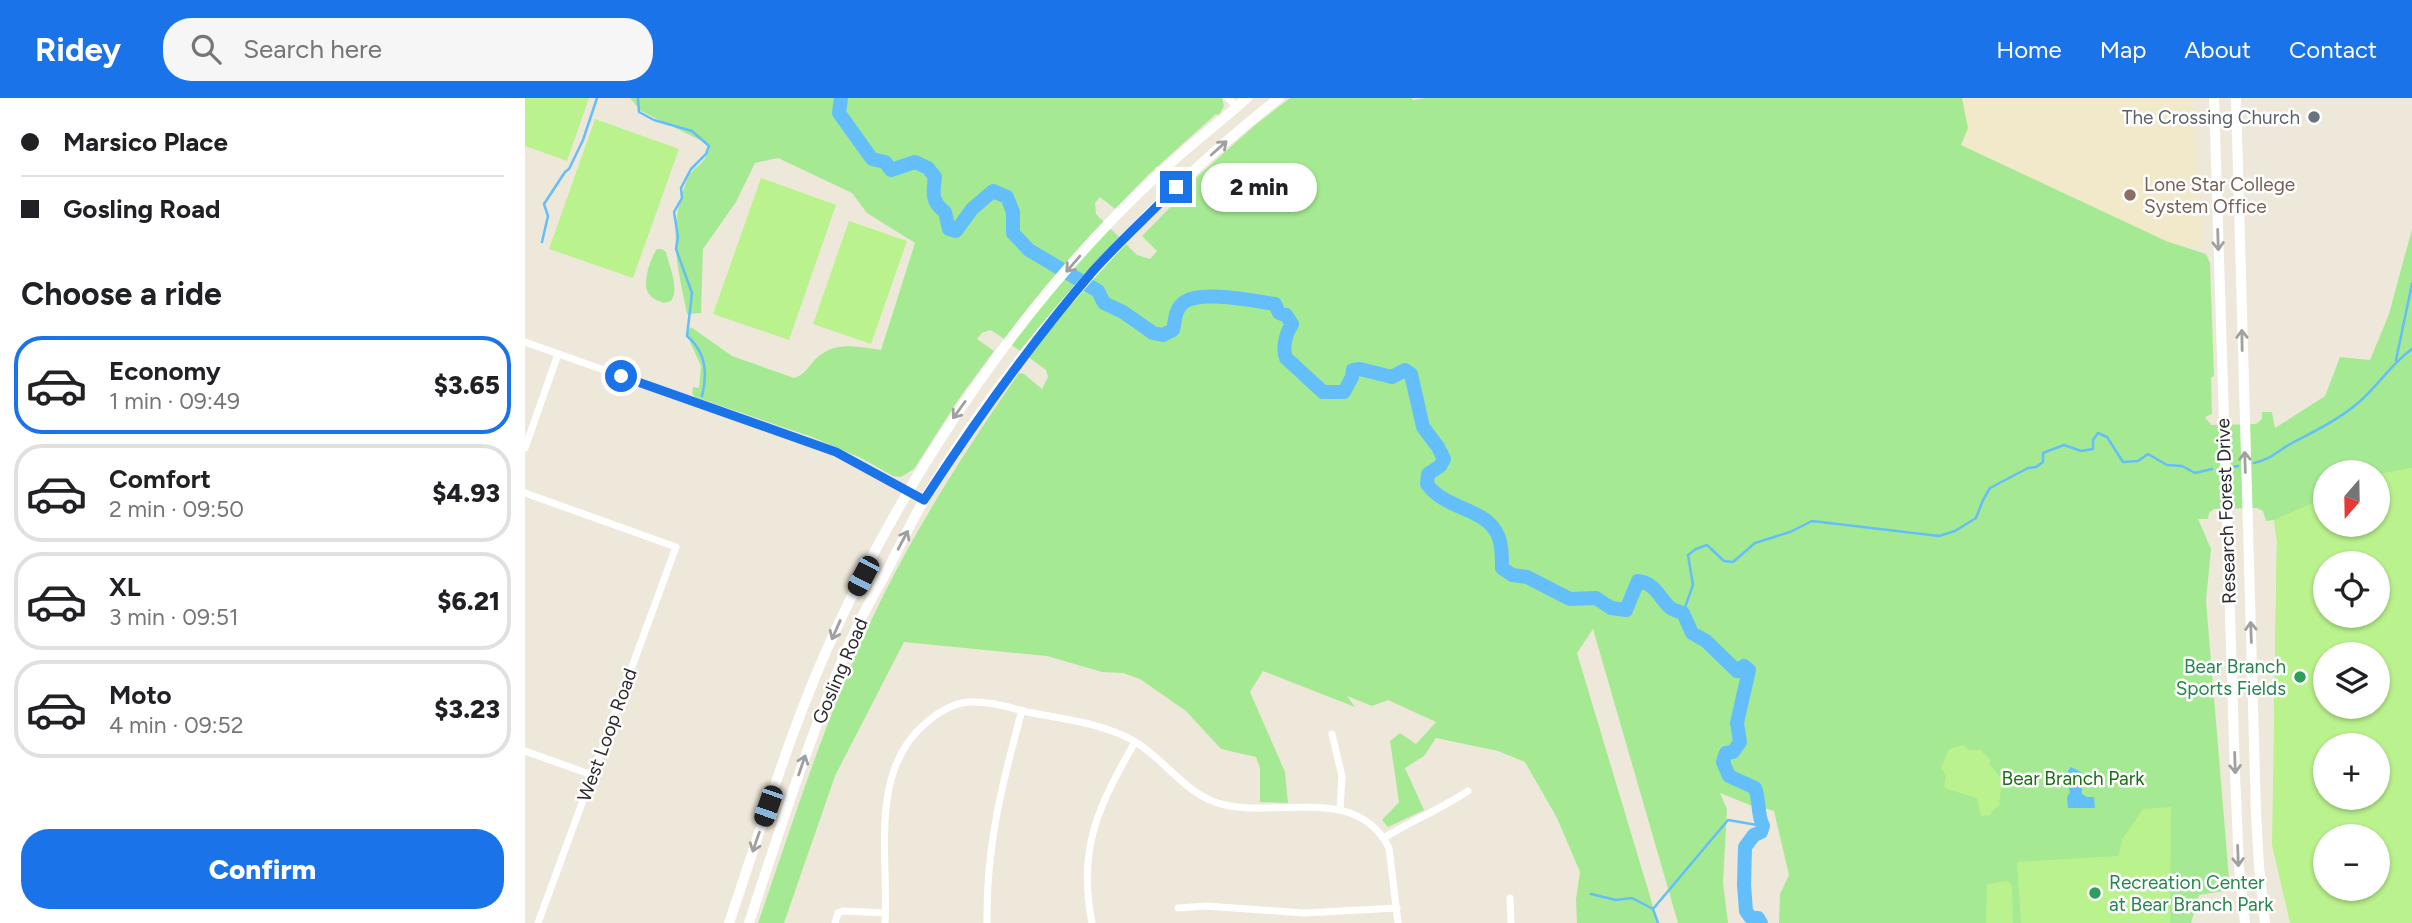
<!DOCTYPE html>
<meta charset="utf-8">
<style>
:root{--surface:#fff;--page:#f6f6f6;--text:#202124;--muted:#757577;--line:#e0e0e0;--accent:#1a73e8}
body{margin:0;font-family:Figtree,sans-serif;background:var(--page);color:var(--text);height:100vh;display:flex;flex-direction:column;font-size:26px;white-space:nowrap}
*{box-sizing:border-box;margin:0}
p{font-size:23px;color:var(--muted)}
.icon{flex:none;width:38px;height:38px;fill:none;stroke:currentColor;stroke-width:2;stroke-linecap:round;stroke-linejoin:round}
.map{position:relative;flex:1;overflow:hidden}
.drawer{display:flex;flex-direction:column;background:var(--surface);width:525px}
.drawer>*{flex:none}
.banner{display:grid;align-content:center;height:154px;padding:0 21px;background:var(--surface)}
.needle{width:46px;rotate:200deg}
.tools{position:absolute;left:1788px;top:362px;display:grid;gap:14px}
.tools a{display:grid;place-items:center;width:77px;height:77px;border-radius:50%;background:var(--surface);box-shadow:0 2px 5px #0004;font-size:35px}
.end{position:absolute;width:32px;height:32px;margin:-16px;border:9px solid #1a73e8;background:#fff;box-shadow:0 0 0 4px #fff}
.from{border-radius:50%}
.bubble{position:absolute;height:49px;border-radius:24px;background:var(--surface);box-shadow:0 2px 5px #0004;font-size:23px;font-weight:800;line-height:49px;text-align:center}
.car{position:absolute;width:21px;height:42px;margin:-21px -10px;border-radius:9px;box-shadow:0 0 5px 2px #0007;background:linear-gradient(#222 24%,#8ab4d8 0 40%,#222 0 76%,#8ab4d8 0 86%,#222 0)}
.banner b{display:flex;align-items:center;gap:24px;height:66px;font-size:26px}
.banner b+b{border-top:2px solid var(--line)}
.banner i{width:18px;height:18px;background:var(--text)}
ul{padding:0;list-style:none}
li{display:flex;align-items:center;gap:21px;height:98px;margin:0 14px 10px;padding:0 7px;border:4px solid var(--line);border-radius:28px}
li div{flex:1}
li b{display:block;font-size:26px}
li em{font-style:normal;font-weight:800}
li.selected{border-color:var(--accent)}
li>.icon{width:63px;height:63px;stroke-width:1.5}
h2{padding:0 21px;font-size:32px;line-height:84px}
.action{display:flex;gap:14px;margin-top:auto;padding:14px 21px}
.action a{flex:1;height:80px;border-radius:28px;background:var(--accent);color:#fff;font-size:28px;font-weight:800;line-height:80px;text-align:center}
header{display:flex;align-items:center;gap:42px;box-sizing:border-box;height:98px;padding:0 35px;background:var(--accent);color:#fff}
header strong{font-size:33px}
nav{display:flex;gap:38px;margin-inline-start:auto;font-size:24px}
.search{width:490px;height:63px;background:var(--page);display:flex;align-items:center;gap:18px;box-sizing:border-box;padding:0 24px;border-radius:28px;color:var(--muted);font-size:26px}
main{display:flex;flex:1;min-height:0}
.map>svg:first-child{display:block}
</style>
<header>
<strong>Ridey</strong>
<div class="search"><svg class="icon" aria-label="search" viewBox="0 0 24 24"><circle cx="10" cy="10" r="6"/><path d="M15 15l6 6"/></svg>Search here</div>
<nav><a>Home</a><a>Map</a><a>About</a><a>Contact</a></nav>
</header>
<main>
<section class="drawer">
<div class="banner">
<b><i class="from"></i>Marsico Place</b>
<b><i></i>Gosling Road</b>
</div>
<h2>Choose a ride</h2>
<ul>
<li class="selected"><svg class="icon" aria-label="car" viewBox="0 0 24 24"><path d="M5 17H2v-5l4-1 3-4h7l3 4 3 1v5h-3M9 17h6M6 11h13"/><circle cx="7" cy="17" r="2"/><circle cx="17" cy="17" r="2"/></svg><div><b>Economy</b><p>1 min · 09:49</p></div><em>$3.65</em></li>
<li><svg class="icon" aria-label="car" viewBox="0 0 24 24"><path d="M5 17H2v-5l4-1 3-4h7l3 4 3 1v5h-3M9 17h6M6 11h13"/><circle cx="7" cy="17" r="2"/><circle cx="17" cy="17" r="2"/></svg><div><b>Comfort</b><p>2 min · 09:50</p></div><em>$4.93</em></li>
<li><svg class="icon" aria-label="car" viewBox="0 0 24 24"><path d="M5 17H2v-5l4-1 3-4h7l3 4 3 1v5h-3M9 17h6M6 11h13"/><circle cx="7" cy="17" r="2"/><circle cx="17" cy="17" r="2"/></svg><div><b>XL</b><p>3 min · 09:51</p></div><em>$6.21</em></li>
<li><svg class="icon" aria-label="car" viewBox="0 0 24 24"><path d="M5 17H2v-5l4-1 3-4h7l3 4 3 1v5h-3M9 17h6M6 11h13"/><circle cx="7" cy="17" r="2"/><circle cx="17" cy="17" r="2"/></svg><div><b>Moto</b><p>4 min · 09:52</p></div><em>$3.23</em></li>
</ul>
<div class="action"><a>Confirm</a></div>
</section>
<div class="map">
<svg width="1887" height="825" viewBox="0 0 1887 825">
<rect width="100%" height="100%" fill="#eee8db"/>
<!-- education -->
<path fill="#f1e9c9" d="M1409,0H1667L1678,149L1640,145L1433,48Z"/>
<!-- green -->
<path fill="#a5ea92" d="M105,0H697L699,8L694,17L691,16L623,77L590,111L575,99L570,105L571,116L612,157L625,161L632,153L617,138L654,100L652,97L729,28L765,0H887L888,2L901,0H1437L1443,30L1436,47L1641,143L1681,156L1685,165L1689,278L1686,280L1687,316L1680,319L1686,327L1731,326L1737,321V314H1747L1750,330L1800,298L1815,259L1845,262L1864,216L1887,131V383L1853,394V374H1801V427H1853L1860,412L1850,449L1801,466V556L1749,616L1752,443L1749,422L1741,423L1738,413L1732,410L1689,411L1684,415L1683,421H1673L1686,451L1681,503L1705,792L1674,797L1666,825H1254L1255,796L1264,777L1249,713L1239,710V707H1225L1195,695L1202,711L1198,785L1203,825H1153L1068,531L1052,555L1133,825H1052L1051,801L1055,774L1032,720L1000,664L973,653L911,640L899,658L880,670L899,712L863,729L857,722L874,704L865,643L875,635L891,646L911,624L863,602L847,608L822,598L830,609L738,573L725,594L760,674L763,705L735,704V670L731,659L696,651L661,613L615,581L598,575L577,574L522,558L379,544L310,678L259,825H233C271,715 306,603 358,498C397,420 444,347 494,275L499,276L517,291L523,279L521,272L472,236L465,232L457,235L452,241L469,253L435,299L389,371L376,379L368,378L336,360L287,339L170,299L167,295L168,289L174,290L176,268L161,235L166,229L207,258L269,280C282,276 284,266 294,258C313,243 334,249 356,252L390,145L342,115L327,95L253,60L230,65L211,104L178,151L176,215L162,216C152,165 142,132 162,82C168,66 181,69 185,47L116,13Z
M132,151H137L141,154C144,169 155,190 146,203L139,205C134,203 127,201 124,196C116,186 126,159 132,151Z"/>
<!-- pitch -->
<path fill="#baf28d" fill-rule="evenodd" d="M0,0H64L42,63L0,48Z
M70,21L154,51L108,180L24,151Z
M236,80L311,107L264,242L188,216Z
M324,123L382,143L346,246L288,226Z
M1887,370V825H1765L1747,747L1752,443L1749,422L1801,399V427H1853V376ZM1801,466H1853V518H1801ZM1801,556H1853V609H1801ZM1801,648H1853V700H1801ZM1801,738H1853V791H1801Z
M1438,647L1445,652H1455L1465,662V667L1477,681L1474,708L1466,714V717L1456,718L1452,700L1422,691L1419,688L1421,678L1416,670L1424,651Z
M1646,709L1645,825H1496L1492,764L1593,758L1598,740L1618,711Z
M1482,783L1485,785L1487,789L1488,825H1461L1462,786Z"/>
<!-- water -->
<path fill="#64befa" d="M1546,669L1556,674L1557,696L1562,699H1569L1570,710H1543L1542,699L1545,694L1543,689L1547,683L1546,680L1542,682L1540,677Z"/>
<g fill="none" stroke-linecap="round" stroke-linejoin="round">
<!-- stream -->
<path stroke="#64befa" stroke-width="2.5" d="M113,0L114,14L129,22L167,33L184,48L181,56L166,71L156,90L157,100L149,114L153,139L151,151L167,195L162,238C181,254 183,275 177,298
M17,144L23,118L19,106L40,74L44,71L58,42L72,0
M1871,262L1887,186
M1729,365C1745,362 1754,352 1767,345C1790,333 1813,322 1833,305C1853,288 1866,266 1887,251
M1707,369L1713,368
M1158,515L1168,487L1163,457L1171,451L1182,447L1199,463L1208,464L1230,445L1265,434L1287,423L1414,438L1430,433L1451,420L1458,402L1465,390L1503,370L1511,369L1518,364V355L1539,347L1556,353L1568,351V342L1573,335L1582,339L1598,364L1613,363L1623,356L1642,367L1657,368L1670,375L1687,371
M1066,796L1091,802L1107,800L1128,811
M1133,825L1128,811L1203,722L1238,728"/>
<!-- river -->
<path stroke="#64befa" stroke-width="14" d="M316,0L314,15L347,61L360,64L366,72L390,64L403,70L410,79C408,94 406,104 420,114L424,131L431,133L447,111L468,93L482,99L488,114V135L504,152L573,193L579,205L598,214L628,235L638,237L648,232C650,223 650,212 657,206C673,191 729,203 750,206L754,215L761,217L767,226C761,235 757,250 761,260L798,294H819L827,279L828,272L835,271L867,279L880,272L886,276L898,329L913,349L919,361L915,368L903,376L902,386C920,411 956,410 970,432C977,442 977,457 977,470L987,477L1002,479L1045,501L1071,500L1086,510L1101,512L1113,483C1133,486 1135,503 1147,511C1151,513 1155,514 1158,515L1167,535L1181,543L1212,573L1219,568L1224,572L1212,625L1215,644L1208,654L1201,655L1198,664L1204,678L1230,690C1235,703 1232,716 1238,728L1236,734L1229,737L1220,749L1219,787L1221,813L1226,820H1233L1236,825"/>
<!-- minor -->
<path stroke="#fff" stroke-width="7" d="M703,0L712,9
M0,244L311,354L399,402
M0,350L33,256
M0,395L151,449L13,825
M807,636L817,678L815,711
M0,653L67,677
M859,740C886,723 916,711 943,693
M985,800L986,825
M653,810L681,808L779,815L872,810
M310,825L313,815L318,813L360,815
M360,825C364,759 343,672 402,624C414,614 428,605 444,604C464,603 483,609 502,614C537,621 578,625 609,643C641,662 662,699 700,707C755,719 833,687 864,750L873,825
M462,825C461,748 477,686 497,612
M567,825C552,750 574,707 610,644"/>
<!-- secondary -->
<path stroke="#fff" stroke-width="10" d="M1689,0L1710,676L1714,769L1720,825
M1711,0L1731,715L1734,768L1740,825
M204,825C238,725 268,622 313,527C390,362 503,196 637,73C664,47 694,25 722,0
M224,825C256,728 287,631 328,537C339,513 353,490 365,467C376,445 387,423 399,402C487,252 618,107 754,0"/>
</g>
<!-- one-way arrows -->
<defs><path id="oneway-shaft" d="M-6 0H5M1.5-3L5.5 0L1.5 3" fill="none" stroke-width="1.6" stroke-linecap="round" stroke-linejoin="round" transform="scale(1.75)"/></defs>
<g stroke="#a0a0a0">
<use href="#oneway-shaft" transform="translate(694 50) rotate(-42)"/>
<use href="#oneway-shaft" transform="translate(1693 142) rotate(88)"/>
<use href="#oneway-shaft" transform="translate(548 166) rotate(131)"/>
<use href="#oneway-shaft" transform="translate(1717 242) rotate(-91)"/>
<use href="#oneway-shaft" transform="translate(434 312) rotate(126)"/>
<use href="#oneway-shaft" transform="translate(1720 364) rotate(-92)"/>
<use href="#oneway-shaft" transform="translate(378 442) rotate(-62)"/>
<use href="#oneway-shaft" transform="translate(311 532) rotate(114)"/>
<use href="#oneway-shaft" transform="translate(1726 534) rotate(-92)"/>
<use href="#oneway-shaft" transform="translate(1710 665) rotate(88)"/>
<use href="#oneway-shaft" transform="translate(277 667) rotate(-71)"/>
<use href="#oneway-shaft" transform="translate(231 744) rotate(109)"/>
<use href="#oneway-shaft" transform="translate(1713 758) rotate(88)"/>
</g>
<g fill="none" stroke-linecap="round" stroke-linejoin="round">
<!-- route -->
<path stroke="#1a73e8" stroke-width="9" d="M96,278L311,354L399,402C451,322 506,245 568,173C594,144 624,117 651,89"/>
</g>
<!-- markers -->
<circle fill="#6b7280" stroke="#fff" stroke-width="2.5" cx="1789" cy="19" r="7"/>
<circle fill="#8d6e63" stroke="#fff" stroke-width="2.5" cx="1605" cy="97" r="7"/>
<g fill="#2e9e5b" stroke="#fff" stroke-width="2.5">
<circle cx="1775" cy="579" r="7"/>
<circle cx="1570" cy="795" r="7"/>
</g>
<g text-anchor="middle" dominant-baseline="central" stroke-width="5" stroke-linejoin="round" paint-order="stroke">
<!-- worship labels -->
<g font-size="19" fill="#5b616d" stroke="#fff" text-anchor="end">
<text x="1775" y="19">The Crossing Church</text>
</g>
<!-- education labels -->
<g font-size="19" fill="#785e54" stroke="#fff" text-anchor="start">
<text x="1619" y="86">Lone Star College<tspan x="1619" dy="22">System Office</tspan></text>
</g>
<!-- street labels -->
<g font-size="19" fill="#2b2b2b" stroke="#fff">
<text transform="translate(1701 413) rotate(-92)">Research Forest Drive</text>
<text transform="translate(315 573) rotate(-67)">Gosling Road</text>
<text transform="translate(82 637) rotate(-70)">West Loop Road</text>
</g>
<!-- leisure labels -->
<g font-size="19" fill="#27864d" stroke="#fff" text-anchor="end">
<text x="1761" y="568">Bear Branch<tspan x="1761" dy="22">Sports Fields</tspan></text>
<text x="1584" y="784" text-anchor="start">Recreation Center<tspan x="1584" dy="22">at Bear Branch Park</tspan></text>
</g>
<!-- park labels -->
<g font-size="19" fill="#1a6f13" stroke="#fff">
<text x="1548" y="680">Bear Branch Park</text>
</g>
</g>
</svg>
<div class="tools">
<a><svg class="needle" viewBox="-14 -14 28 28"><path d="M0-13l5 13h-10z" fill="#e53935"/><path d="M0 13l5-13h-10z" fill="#757577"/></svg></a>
<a><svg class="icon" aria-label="locate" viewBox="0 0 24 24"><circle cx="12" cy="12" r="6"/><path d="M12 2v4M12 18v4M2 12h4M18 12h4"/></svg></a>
<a><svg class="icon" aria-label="layers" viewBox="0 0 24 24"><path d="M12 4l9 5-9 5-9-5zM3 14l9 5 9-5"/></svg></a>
<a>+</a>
<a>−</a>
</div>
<i class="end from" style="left:96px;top:278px"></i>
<i class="end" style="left:651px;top:89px"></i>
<div class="bubble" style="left:676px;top:65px;width:116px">2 min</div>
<i class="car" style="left:338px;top:478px;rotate:208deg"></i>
<i class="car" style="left:243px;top:708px;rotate:199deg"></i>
</div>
</main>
